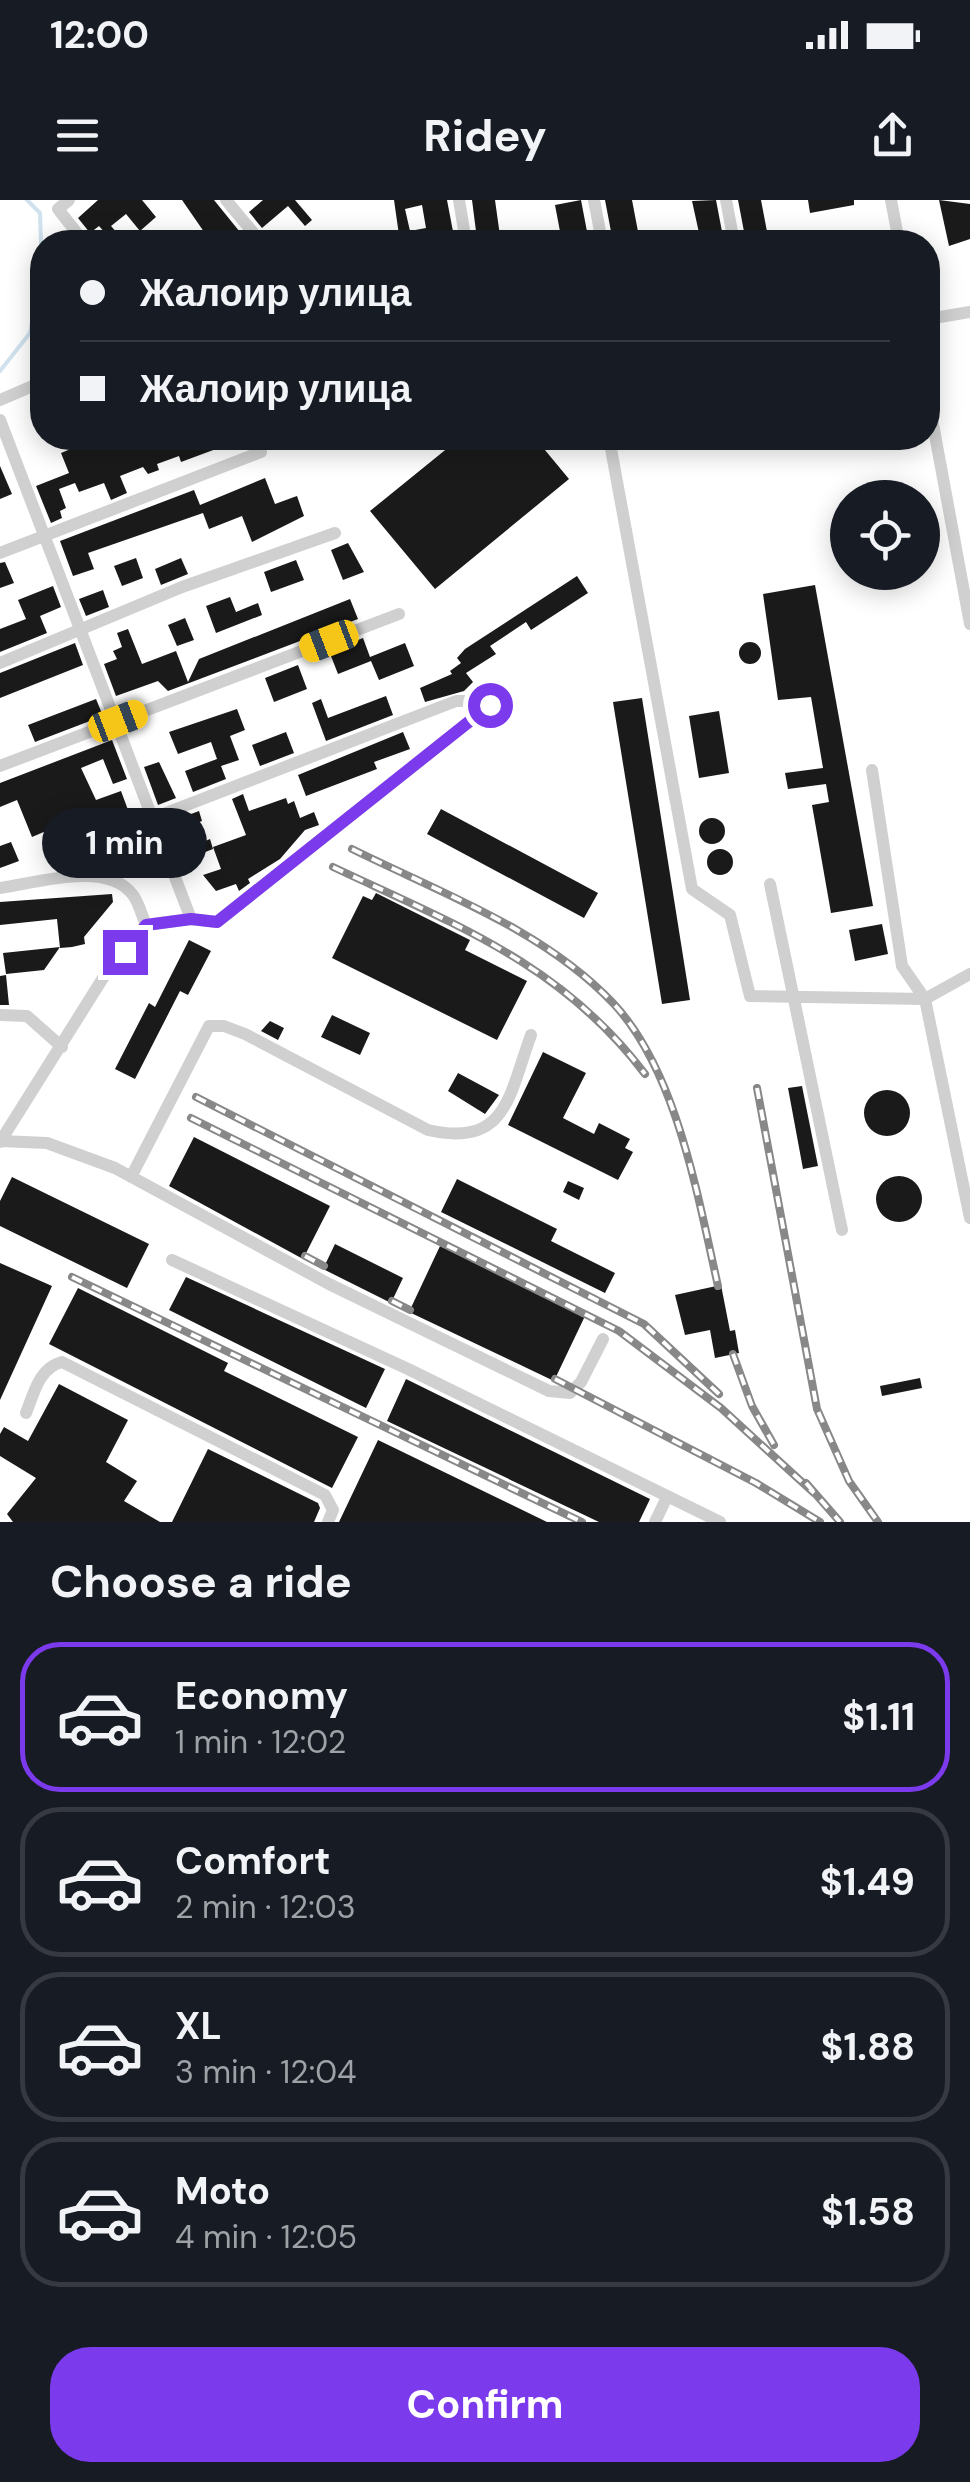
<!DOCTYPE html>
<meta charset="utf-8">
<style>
:root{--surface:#171b24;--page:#242831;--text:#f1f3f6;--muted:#9ea1a6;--line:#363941;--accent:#7c3aed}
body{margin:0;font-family:"DM Sans",sans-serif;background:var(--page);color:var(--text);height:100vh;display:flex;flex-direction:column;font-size:38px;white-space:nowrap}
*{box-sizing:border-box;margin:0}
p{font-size:32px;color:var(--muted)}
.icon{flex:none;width:55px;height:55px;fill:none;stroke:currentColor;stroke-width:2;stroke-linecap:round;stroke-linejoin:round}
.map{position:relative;height:1322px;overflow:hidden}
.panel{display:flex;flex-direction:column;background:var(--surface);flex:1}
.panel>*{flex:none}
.banner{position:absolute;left:30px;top:30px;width:910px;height:220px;border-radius:40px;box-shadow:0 5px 25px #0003;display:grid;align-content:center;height:220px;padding:0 50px;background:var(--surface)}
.fabs{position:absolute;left:830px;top:280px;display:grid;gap:20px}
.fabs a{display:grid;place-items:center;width:110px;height:110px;border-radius:50%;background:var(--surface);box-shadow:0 5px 25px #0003;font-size:50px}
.end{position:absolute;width:45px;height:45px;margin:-22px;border:12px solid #7c3aed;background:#fff;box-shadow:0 0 0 5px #fff}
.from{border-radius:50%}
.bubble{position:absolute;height:70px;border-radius:35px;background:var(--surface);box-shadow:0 5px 25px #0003;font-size:32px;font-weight:700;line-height:70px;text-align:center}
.car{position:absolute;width:30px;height:60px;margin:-30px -15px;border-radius:12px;box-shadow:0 0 8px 2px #0007;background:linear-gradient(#f5c518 24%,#345 0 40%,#f5c518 0 76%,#345 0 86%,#f5c518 0)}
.banner b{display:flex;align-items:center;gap:35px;height:95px;font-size:38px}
.banner b+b{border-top:2px solid var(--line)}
.banner i{width:25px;height:25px;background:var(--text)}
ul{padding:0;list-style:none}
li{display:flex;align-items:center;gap:30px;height:150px;margin:0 20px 15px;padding:0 30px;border:5px solid var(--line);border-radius:40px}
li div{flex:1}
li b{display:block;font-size:38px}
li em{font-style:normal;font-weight:700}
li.active{border-color:var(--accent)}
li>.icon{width:90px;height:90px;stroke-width:1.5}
h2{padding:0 50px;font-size:45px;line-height:120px}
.cta{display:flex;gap:20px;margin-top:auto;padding:20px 50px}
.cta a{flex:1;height:115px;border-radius:40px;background:var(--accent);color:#fff;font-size:40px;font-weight:700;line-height:115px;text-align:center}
.status{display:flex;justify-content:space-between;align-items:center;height:70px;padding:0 50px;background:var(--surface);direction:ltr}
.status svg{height:28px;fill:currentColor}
header{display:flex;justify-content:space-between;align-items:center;height:130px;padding:0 50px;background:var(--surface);font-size:45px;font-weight:700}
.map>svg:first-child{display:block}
</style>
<div class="status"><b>12:00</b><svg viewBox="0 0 49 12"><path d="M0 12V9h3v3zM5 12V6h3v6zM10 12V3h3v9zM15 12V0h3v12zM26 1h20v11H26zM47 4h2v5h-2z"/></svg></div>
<header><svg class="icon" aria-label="menu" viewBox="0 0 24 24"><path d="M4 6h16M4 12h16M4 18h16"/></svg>Ridey<svg class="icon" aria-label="share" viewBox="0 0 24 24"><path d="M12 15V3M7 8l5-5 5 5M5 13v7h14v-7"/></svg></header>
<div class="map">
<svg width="970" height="1322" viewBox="0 0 970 1322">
<rect width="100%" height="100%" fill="#fff"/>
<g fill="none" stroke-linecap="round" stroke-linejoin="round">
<!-- stream -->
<path stroke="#cfe2ee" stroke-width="4" d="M0,171L30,133L42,72L40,13L27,0"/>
</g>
<!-- building -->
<path fill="#1a1a1a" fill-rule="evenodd" d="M98,0H142L156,17L140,31L126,14L111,26L125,42H113L99,26L90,33L78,18Z
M182,0H214L248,42H211Z
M263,0H295L312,20L305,26L288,6L262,28L249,12Z
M394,0H447L455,42H425L424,39L400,42ZM422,5L426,28L410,31L405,9Z
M472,0H495L500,36L477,39Z
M581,0L589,42H562L555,5Z
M605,0H632L640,42H613Z
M716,0L724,42H701L692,1Z
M738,0H761L769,42H746Z
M808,0H854V5L810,13Z
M939,0L970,4V39L949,46Z
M97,238H212L216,249L181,262L179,256L157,264L159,270L148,274L143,267L120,276L127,293L111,300L104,283L79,292L75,283L59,289L66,308L60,311L62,318L51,323L36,286L69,273L61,253Z
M460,238H535L569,279L435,389L370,311Z
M0,266L12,294L0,299Z
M265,278L275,304L297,296L304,316L252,342L242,316L209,329L203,313L88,353L94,369L73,376L60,341L194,290L200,305Z
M348,343L364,372L343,380L331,350Z
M136,358L143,378L122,386L114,366Z
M181,358L188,374L161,385L155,369Z
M296,360L304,380L271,392L264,372Z
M5,362L14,383L0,388V363Z
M577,376L588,393L531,430L526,422L490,446L496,454L466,473L473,482L464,491L425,502L420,488L452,474L450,471L461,463L457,458L465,449Z
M815,385L873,706L831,713L812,605L829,602L826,584L788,589L785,573L823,568L811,497L778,500L763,394Z
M53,386L61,407L40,416L47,433L0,452V429L26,419L18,400Z
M103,390L109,407L86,416L79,399Z
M230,397L236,412L258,403L262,415L216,433L206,406Z
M350,399L358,419L168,491L158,481L116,496L104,464L117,459L113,451L122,447L117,433L128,429L142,464L176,451L188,482L199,459Z
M185,418L194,440L177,446L168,425Z
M363,438L370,457L405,443L414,466L379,480L371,461L338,474L329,451Z
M739 453a11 11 0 1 1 22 0a11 11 0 1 1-22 0Z
M75,443L83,465L0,498V473Z
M298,465L307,489L274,502L265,478Z
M386,496L393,515L326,541L312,503L321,499L328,518Z
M642,498L690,800L662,804L613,502Z
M96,499L103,516L35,542L28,525Z
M237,509L245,530L230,536L239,560L221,566L226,579L193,592L185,571L217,559L211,542L178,554L169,532Z
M719,511L729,573L699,578L689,516Z
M286,532L294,553L260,566L252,545Z
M403,532L410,549L374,562L377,569L306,596L298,575Z
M112,540L127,579L113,584L103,559L81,568L96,600L121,591L131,618L106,628L101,614L84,620L87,628L77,633L72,620L32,637L17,600L0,607V583Z
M159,562L176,598L158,605L144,567Z
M243,594L249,611L286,598L288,604L294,601L300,618L314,612L319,625L305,630L280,659L248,679L250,683L239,691L236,684L216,691L203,675L221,669L213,647L246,635L232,599Z
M441,609L598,693L584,718L427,634Z
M199,611L202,621L194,624L201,643L210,639L213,649L180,662L165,624Z
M699 631a13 13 0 1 1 26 0a13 13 0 1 1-26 0Z
M11,642L19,661L0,668V646Z
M707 662a13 13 0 1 1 26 0a13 13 0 1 1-26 0Z
M376,693L470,740L465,750L527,781L497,840L332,758L363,696L372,700Z
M112,694L113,702L84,737L85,744L72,747L60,748L57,719L0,725V702Z
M882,724L888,754L855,761L849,730Z
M189,740L211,751L188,795L180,791L135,879L115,869L149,803L155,807Z
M60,747L44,770L6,774L3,753Z
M6,775L9,805H0V776Z
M332,815L370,833L360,855L321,837Z
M270,821L284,828L278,840L261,831Z
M543,852L586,873L563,918L594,934L599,923L630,939L625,948L633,952L618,980L508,925Z
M458,873L499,895L485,914L448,891Z
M802,886L818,966L803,969L788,888Z
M864 913a23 23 0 1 1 46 0a23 23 0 1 1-46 0Z
M194,937L330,1006L303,1059L169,986Z
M876 999a23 23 0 1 1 46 0a23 23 0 1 1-46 0Z
M12,977L149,1044L127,1088L0,1026V1001Z
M457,979L557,1029L551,1041L615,1073L605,1093L441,1012Z
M568,981L584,988L579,1000L563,992Z
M335,1044L403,1078L391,1103L323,1069Z
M440,1046L585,1116L554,1181L409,1112Z
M0,1063L52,1086L0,1200Z
M186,1077L385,1169L366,1208L169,1110Z
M721,1085L730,1131L735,1130L739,1153L715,1158L710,1130L685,1135L675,1095Z
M78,1088L228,1163L224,1171L358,1237L332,1288L49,1144Z
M920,1178L922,1188L882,1196L880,1186Z
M406,1179L650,1299L639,1322H599L387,1221Z
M59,1184L128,1220L106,1262L137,1281L124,1301L160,1322H13L7,1314L36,1278L0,1256V1234L4,1227L28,1241Z
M378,1240L547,1322H339Z
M208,1249L318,1303L320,1308L314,1322H172Z"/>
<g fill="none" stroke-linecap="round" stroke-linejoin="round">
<!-- minor -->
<path stroke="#d0d0d0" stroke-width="12" d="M69,0L58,9L84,42
M226,0L261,42
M459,0L466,42
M594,0L602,42
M726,0L734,42
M891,0L899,42
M928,119L970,112
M928,197L970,424
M0,200L42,182
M0,220L191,719
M609,238L692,689L730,715L750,796L925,799L970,774
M0,353L261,252
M0,463L182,387L335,333
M0,566L399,414
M872,570L902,766L925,799L970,1018
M153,618L456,501H466L478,515
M770,684L842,1030
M0,688C36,683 107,660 133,695C139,703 142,716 146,725
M0,815L27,816L62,847
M1,941L47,943L115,968L329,1084L549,1191L570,1193L581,1182L603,1139
M0,942L103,778L146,725L191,719L217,722L490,505
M131,977L209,826H224L245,834L428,930C507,948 509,895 531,835
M172,1060L408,1169L720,1322
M26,1213C34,1193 39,1168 62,1162L325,1295L333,1310L328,1322
M655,1322L667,1297"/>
<defs>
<path id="rail" d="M352,649C441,693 544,730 613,803C677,871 698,998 718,1086
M333,667C454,724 562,764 645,874
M757,888L817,1209L849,1281L878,1322
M196,897L644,1124L719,1194
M191,918L619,1131L721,1208L814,1293
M305,1056L324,1066
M72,1077L582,1322
M392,1101L410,1110
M733,1154L752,1206L774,1245
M555,1179L756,1283L820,1322
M806,1283L840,1322"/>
</defs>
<!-- rail casing -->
<use href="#rail" stroke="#888" stroke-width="8"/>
<!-- rail -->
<use href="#rail" stroke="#fff" stroke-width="4" stroke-dasharray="11" stroke-linecap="butt"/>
</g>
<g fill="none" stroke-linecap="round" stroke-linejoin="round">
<!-- route -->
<path stroke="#7c3aed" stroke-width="12" d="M125,752L146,725L191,719L217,722L490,505"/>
</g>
</svg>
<div class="fabs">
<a><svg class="icon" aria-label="locate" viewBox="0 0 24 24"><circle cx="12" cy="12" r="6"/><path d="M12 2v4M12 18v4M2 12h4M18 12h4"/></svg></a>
</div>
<i class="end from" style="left:490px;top:505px"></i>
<i class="end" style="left:125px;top:752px"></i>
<div class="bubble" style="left:42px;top:608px;width:165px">1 min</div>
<i class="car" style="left:329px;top:441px;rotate:249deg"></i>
<i class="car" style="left:118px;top:521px;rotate:69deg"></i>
<div class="banner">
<b><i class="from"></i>Жалоир улица</b>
<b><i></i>Жалоир улица</b>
</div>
</div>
<section class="panel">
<h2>Choose a ride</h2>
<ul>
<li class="active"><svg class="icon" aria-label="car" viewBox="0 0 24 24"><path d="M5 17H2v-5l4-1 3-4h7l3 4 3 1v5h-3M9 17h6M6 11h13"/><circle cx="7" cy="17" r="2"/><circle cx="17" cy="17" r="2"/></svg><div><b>Economy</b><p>1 min · 12:02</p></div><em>$1.11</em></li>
<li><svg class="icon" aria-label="car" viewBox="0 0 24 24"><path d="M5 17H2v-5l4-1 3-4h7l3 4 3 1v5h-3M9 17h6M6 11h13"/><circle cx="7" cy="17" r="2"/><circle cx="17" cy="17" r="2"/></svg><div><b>Comfort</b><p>2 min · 12:03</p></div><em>$1.49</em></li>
<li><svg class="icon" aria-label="car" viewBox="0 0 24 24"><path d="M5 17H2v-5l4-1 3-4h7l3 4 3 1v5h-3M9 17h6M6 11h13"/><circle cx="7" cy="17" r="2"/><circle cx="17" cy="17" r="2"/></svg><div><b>XL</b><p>3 min · 12:04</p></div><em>$1.88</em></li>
<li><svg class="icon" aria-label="car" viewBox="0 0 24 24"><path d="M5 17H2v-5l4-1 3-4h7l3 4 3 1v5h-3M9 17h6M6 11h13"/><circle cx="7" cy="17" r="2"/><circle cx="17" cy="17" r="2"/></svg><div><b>Moto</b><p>4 min · 12:05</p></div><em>$1.58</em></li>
</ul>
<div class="cta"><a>Confirm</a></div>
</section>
